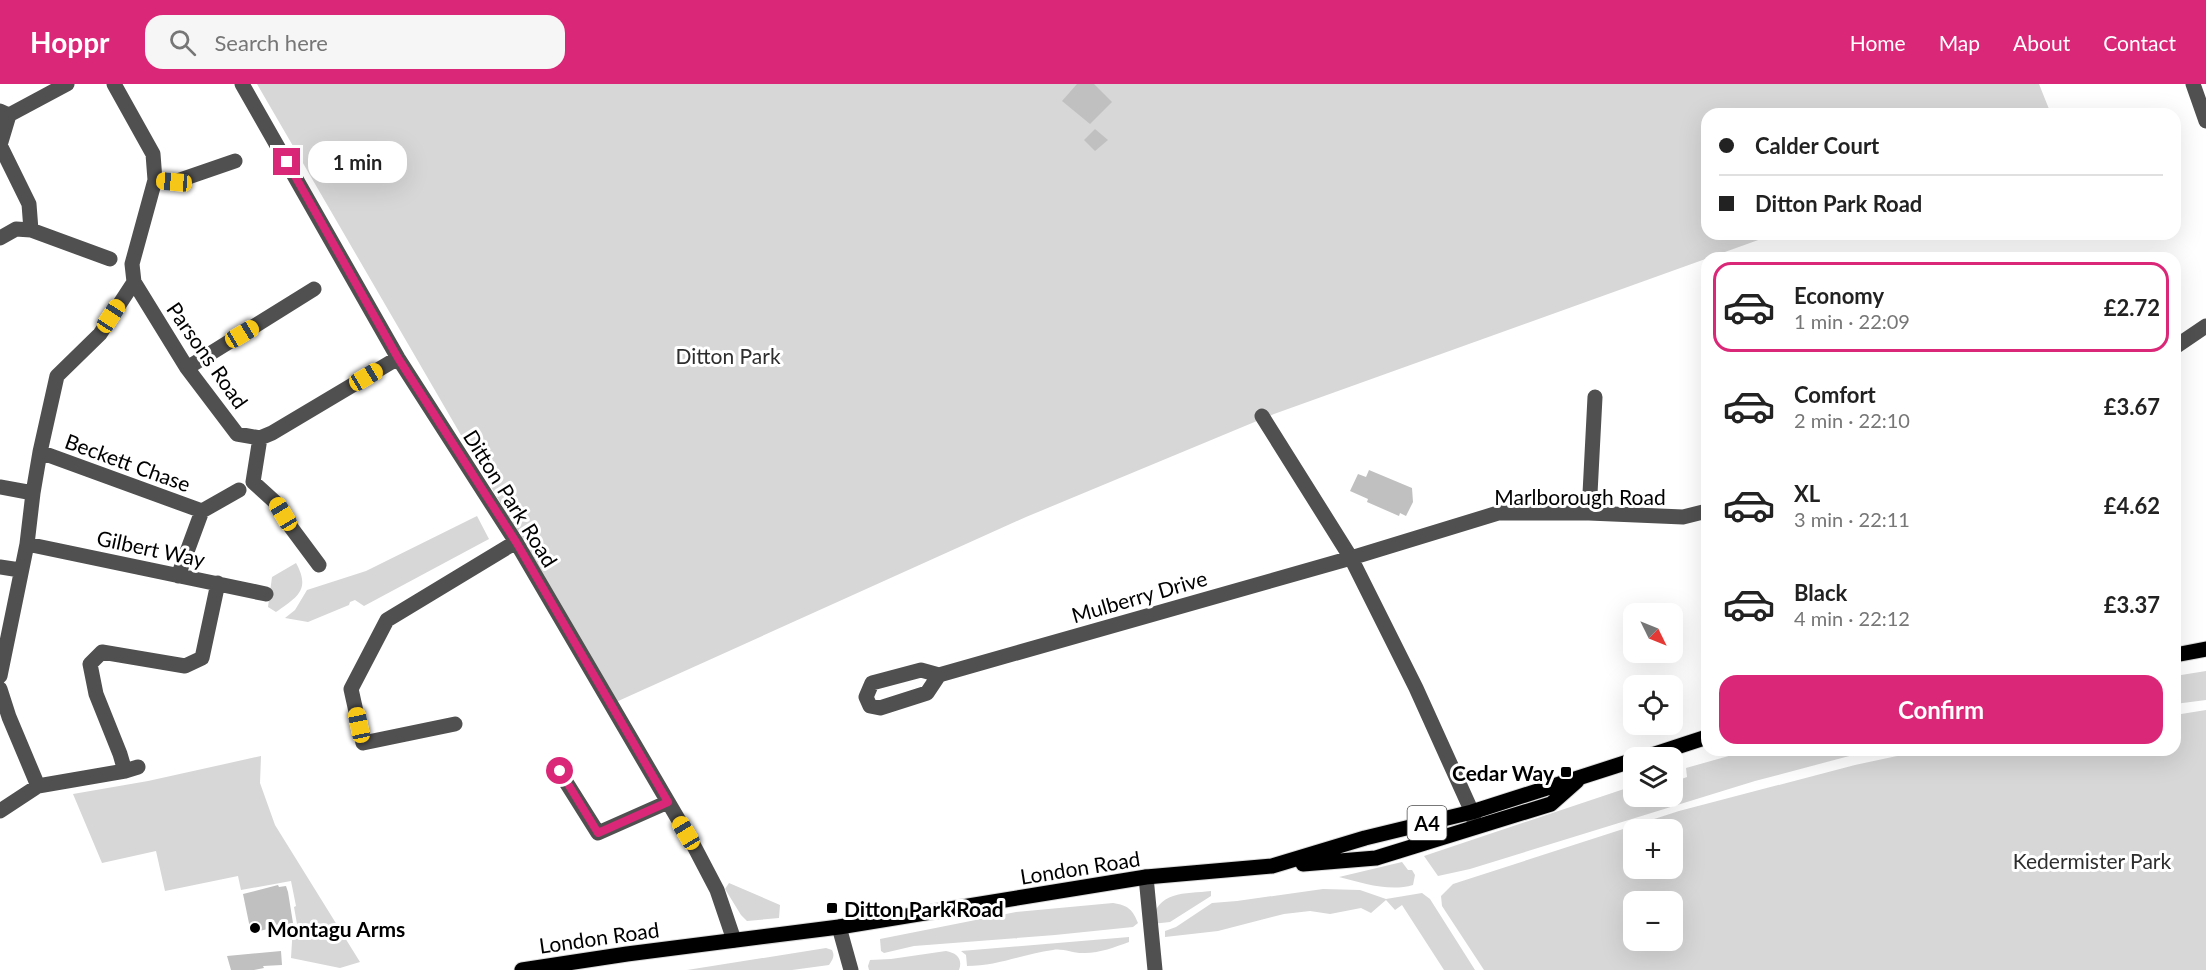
<!DOCTYPE html>
<meta charset="utf-8">
<style>
:root{--surface:#fff;--page:#f6f6f6;--text:#222;--muted:#767676;--line:#e0e0e0;--accent:#db2777}
body{margin:0;font-family:Lato,sans-serif;background:var(--page);color:var(--text);height:100vh;display:flex;flex-direction:column;font-size:22px;white-space:nowrap}
*{box-sizing:border-box;margin:0}
p{font-size:20px;color:var(--muted)}
.icon{flex:none;width:33px;height:33px;fill:none;stroke:currentColor;stroke-width:2;stroke-linecap:round;stroke-linejoin:round}
.map{position:relative;flex:1;overflow:hidden}
.panel{position:absolute;left:1701px;top:168px;width:480px;height:504px;display:flex;flex-direction:column;background:var(--surface);border-radius:18px;box-shadow:0 6px 24px #0002}
.panel>*{flex:none}
.top-card{position:absolute;left:1701px;top:24px;width:480px;height:132px;border-radius:18px;box-shadow:0 6px 24px #0002;display:grid;align-content:center;height:132px;padding:0 18px;background:var(--surface)}
.needle{width:39px;rotate:133deg}
.tools{position:absolute;left:1623px;top:519px;display:grid;gap:12px}
.tools a{display:grid;place-items:center;width:60px;height:60px;border-radius:12px;background:var(--surface);box-shadow:0 6px 24px #0002;font-size:30px}
.end{position:absolute;width:27px;height:27px;margin:-14px;border:8px solid #db2777;background:#fff;box-shadow:0 0 0 3px #fff}
.from{border-radius:50%}
.bubble{position:absolute;height:42px;border-radius:18px;background:var(--surface);box-shadow:0 6px 24px #0002;font-size:20px;font-weight:700;line-height:42px;text-align:center}
.car{position:absolute;width:18px;height:36px;margin:-18px -9px;border-radius:8px;box-shadow:0 0 4px 2px #0007;background:linear-gradient(#f5c518 24%,#345 0 40%,#f5c518 0 76%,#345 0 86%,#f5c518 0)}
.top-card b{display:flex;align-items:center;gap:21px;height:57px;font-size:22px}
.top-card b+b{border-top:2px solid var(--line)}
.top-card i{width:15px;height:15px;background:var(--text)}
ul{padding:10px 0 0;list-style:none}
li{display:flex;align-items:center;gap:18px;height:90px;margin:0 12px 9px;padding:0 6px;border:3px solid transparent;border-radius:18px}
li div{flex:1}
li b{display:block;font-size:22px}
li em{font-style:normal;font-weight:700}
li.on{border-color:var(--accent)}
li>.icon{width:54px;height:54px;stroke-width:1.5}
.action{display:flex;gap:12px;margin-top:auto;padding:12px 18px}
.action a{flex:1;height:69px;border-radius:18px;background:var(--accent);color:#fff;font-size:24px;font-weight:700;line-height:69px;text-align:center}
header{display:flex;align-items:center;gap:36px;box-sizing:border-box;height:84px;padding:0 30px;background:var(--accent);color:#fff}
header strong{font-size:28px}
nav{display:flex;gap:33px;margin-inline-start:auto;font-size:21px}
.search{width:420px;height:54px;background:var(--page);display:flex;align-items:center;gap:15px;box-sizing:border-box;padding:0 21px;border-radius:18px;color:var(--muted);font-size:22px}
.map>svg:first-child{display:block}
</style>
<header>
<strong>Hoppr</strong>
<div class="search"><svg class="icon" aria-label="search" viewBox="0 0 24 24"><circle cx="10" cy="10" r="6"/><path d="M15 15l6 6"/></svg>Search here</div>
<nav><a>Home</a><a>Map</a><a>About</a><a>Contact</a></nav>
</header>
<div class="map">
<svg width="2206" height="886" viewBox="0 0 2206 886">
<rect width="100%" height="100%" fill="#fff"/>
<!-- green -->
<path fill="#d7d7d7" fill-rule="evenodd" d="M257,0H2039L2051,30H1707V150H1775L1274,330L1026,433L616,618Z
M477,432L489,455L364,522L355,516L350,518L349,521L308,538L285,534L295,526L307,506L366,487Z
M296,479C311,506 297,513 276,528L268,523L272,493Z
M2206,587V616L2175,620V592Z
M2206,626V886H1484L1442,822L1441,812L1453,800L1679,727L1855,681L1925,666H2175V631ZM1634,746H1672V784H1634ZM1634,818H1672V856H1634Z
M1750,666H1872L1755,697L1470,785L1438,792L1424,772L1633,702L1634,712H1672L1673,698L1687,693L1686,684Z
M261,672L260,699L275,741L360,878L340,884L291,874L293,841L297,840L294,823L296,822L291,797L241,806L238,792L165,807L156,767L102,779L73,710L148,697Z
M1402,778L1408,786H1412L1415,791L1413,801C1389,808 1363,799 1339,793Z
M729,799L780,821L779,834L747,837L741,831L725,805Z
M1323,805L1360,806L1386,815L1422,809L1430,815L1475,886H1444L1402,821L1395,826L1386,816L1371,829L1361,824L1330,830L1310,827L1284,830L1218,847L1165,853V847L1176,843L1212,819L1237,817Z
M1211,807V812L1170,838L1152,840C1156,806 1185,810 1211,807Z
M1113,819C1128,821 1133,826 1138,839L1133,843L1055,851L914,862L884,869L881,867L880,855L1016,828Z
M1129,853V858C1115,863 1100,869 1085,869C1074,870 1063,864 1053,866C1023,870 997,882 967,882L966,871L961,867Z
M826,864L832,866C835,872 833,875 829,881L792,886H687Z
M946,867C957,869 963,875 959,886H869L868,882L870,876L891,875Z"/>
<!-- building -->
<path fill="#c0c0c0" d="M1077,0H1094L1112,18L1090,40L1062,17Z
M1095,45L1108,56L1095,67L1084,56Z
M1369,386L1412,404L1413,418L1406,432L1400,429L1399,432L1367,418L1368,415L1350,407L1358,390L1366,393Z
M278,801L279,803L286,802L288,808L293,839L251,849L243,810Z
M281,867L282,881L263,882L264,884L254,886H231L227,872Z"/>
<g fill="none" stroke-linecap="round" stroke-linejoin="round">
<defs>
<path id="major" d="M2175,571L2206,565
M1643,674L1707,653
M1303,780L1376,774L1551,720L1577,697
M522,886L627,870L839,843L1146,793L1272,782L1365,754L1472,728L1634,676"/>
</defs>
<!-- major casing -->
<use href="#major" stroke="#dbdbdb" stroke-width="17"/>
<!-- minor -->
<path stroke="#505050" stroke-width="15" d="M114,0L153,70L155,96L132,180L134,198L187,284L237,350L260,354L272,349L398,274
M242,0L398,274L516,458L695,764L717,806L734,856
M2193,0L2206,37
M0,27L9,31L0,61L29,120L31,146
M9,31L67,0
M155,96L174,98L235,77
M0,154L16,145L31,146L110,175
M2175,263L2206,242
M187,284L314,205
M1262,332L1351,474L1416,604L1472,728L1475,741
M260,354L253,398L275,418L290,442L319,481
M40,368L202,427
M0,403L33,409
M1589,429L1595,313
M27,460L266,510
M0,483L20,486
M178,492L202,427L239,406
M939,591L921,586L872,599L866,613L870,622L880,624L927,609L939,591L1351,474L1498,429H1589L1683,433L1707,427
M0,592L27,460L33,409L40,368L57,292L100,250L134,198
M0,605L9,633L38,702
M455,640L363,659L351,605L387,536L516,458
M125,687L120,670L96,610L90,580L102,568L185,582L202,574L218,499
M559,687L598,749L668,718
M0,727L38,702L125,687L138,683
M1146,793L1155,886
M839,843L851,886"/>
<!-- major -->
<use href="#major" stroke="#000" stroke-width="15"/>
</g>
<g fill="none" stroke-linecap="round" stroke-linejoin="round">
<!-- route -->
<path stroke="#db2777" stroke-width="8" d="M287,78L398,274L516,458L668,718L598,749L560,687"/>
</g>
<!-- markers -->
<g fill="#000" stroke="#fff" stroke-width="2">
<rect x="1560" y="682" width="12" height="12" rx="3"/>
<rect x="826" y="818" width="12" height="12" rx="3"/>
<circle cx="255" cy="844" r="6"/>
</g>
<g text-anchor="middle" dominant-baseline="central" stroke-width="6" stroke-linejoin="round" paint-order="stroke">
<!-- shield labels -->
<rect fill="#fff" stroke="#4c4c4c" stroke-width="1.5" x="1407.5" y="722" width="39" height="34" rx="4.5"/>
<g font-size="20" font-weight="bold" fill="#000">
<text x="1427" y="739">A4</text>
</g>
<!-- street labels -->
<g font-size="21" fill="#000" stroke="#fff">
<text transform="translate(208 271) rotate(55)">Parsons Road</text>
<text transform="translate(128 378) rotate(20)">Beckett Chase</text>
<text x="1580" y="412">Marlborough Road</text>
<text transform="translate(511 414) rotate(58)">Ditton Park Road</text>
<text transform="translate(151 464) rotate(12)">Gilbert Way</text>
<text transform="translate(1139 512) rotate(-16)">Mulberry Drive</text>
<text transform="translate(1080 783) rotate(-9)">London Road</text>
<text transform="translate(599 853) rotate(-8)">London Road</text>
</g>
<!-- park labels -->
<g font-size="21" fill="#2e2e2e" stroke="#fff">
<text x="728" y="271">Ditton Park</text>
<text x="2092" y="776">Kedermister Park</text>
</g>
<!-- poi labels -->
<g font-size="21" font-weight="bold" fill="#000" stroke="#fff" text-anchor="start">
<text x="1554" y="688" text-anchor="end">Cedar Way</text>
<text x="844" y="824">Ditton Park Road</text>
<text x="267" y="844">Montagu Arms</text>
</g>
</g>
</svg>
<div class="tools">
<a><svg class="needle" viewBox="-14 -14 28 28"><path d="M0-13l5 13h-10z" fill="#e53935"/><path d="M0 13l5-13h-10z" fill="#767676"/></svg></a>
<a><svg class="icon" aria-label="locate" viewBox="0 0 24 24"><circle cx="12" cy="12" r="6"/><path d="M12 2v4M12 18v4M2 12h4M18 12h4"/></svg></a>
<a><svg class="icon" aria-label="layers" viewBox="0 0 24 24"><path d="M12 4l9 5-9 5-9-5zM3 14l9 5 9-5"/></svg></a>
<a>+</a>
<a>−</a>
</div>
<i class="end from" style="left:560px;top:687px"></i>
<i class="end" style="left:287px;top:78px"></i>
<div class="bubble" style="left:308px;top:57px;width:99px">1 min</div>
<i class="car" style="left:174px;top:98px;rotate:275deg"></i>
<i class="car" style="left:111px;top:232px;rotate:33deg"></i>
<i class="car" style="left:242px;top:250px;rotate:59deg"></i>
<i class="car" style="left:366px;top:293px;rotate:59deg"></i>
<i class="car" style="left:283px;top:430px;rotate:329deg"></i>
<i class="car" style="left:359px;top:641px;rotate:348deg"></i>
<i class="car" style="left:686px;top:749px;rotate:329deg"></i>
<div class="top-card">
<b><i class="from"></i>Calder Court</b>
<b><i></i>Ditton Park Road</b>
</div>
<section class="panel">
<ul>
<li class="on"><svg class="icon" aria-label="car" viewBox="0 0 24 24"><path d="M5 17H2v-5l4-1 3-4h7l3 4 3 1v5h-3M9 17h6M6 11h13"/><circle cx="7" cy="17" r="2"/><circle cx="17" cy="17" r="2"/></svg><div><b>Economy</b><p>1 min · 22:09</p></div><em>£2.72</em></li>
<li><svg class="icon" aria-label="car" viewBox="0 0 24 24"><path d="M5 17H2v-5l4-1 3-4h7l3 4 3 1v5h-3M9 17h6M6 11h13"/><circle cx="7" cy="17" r="2"/><circle cx="17" cy="17" r="2"/></svg><div><b>Comfort</b><p>2 min · 22:10</p></div><em>£3.67</em></li>
<li><svg class="icon" aria-label="car" viewBox="0 0 24 24"><path d="M5 17H2v-5l4-1 3-4h7l3 4 3 1v5h-3M9 17h6M6 11h13"/><circle cx="7" cy="17" r="2"/><circle cx="17" cy="17" r="2"/></svg><div><b>XL</b><p>3 min · 22:11</p></div><em>£4.62</em></li>
<li><svg class="icon" aria-label="car" viewBox="0 0 24 24"><path d="M5 17H2v-5l4-1 3-4h7l3 4 3 1v5h-3M9 17h6M6 11h13"/><circle cx="7" cy="17" r="2"/><circle cx="17" cy="17" r="2"/></svg><div><b>Black</b><p>4 min · 22:12</p></div><em>£3.37</em></li>
</ul>
<div class="action"><a>Confirm</a></div>
</section>
</div>
